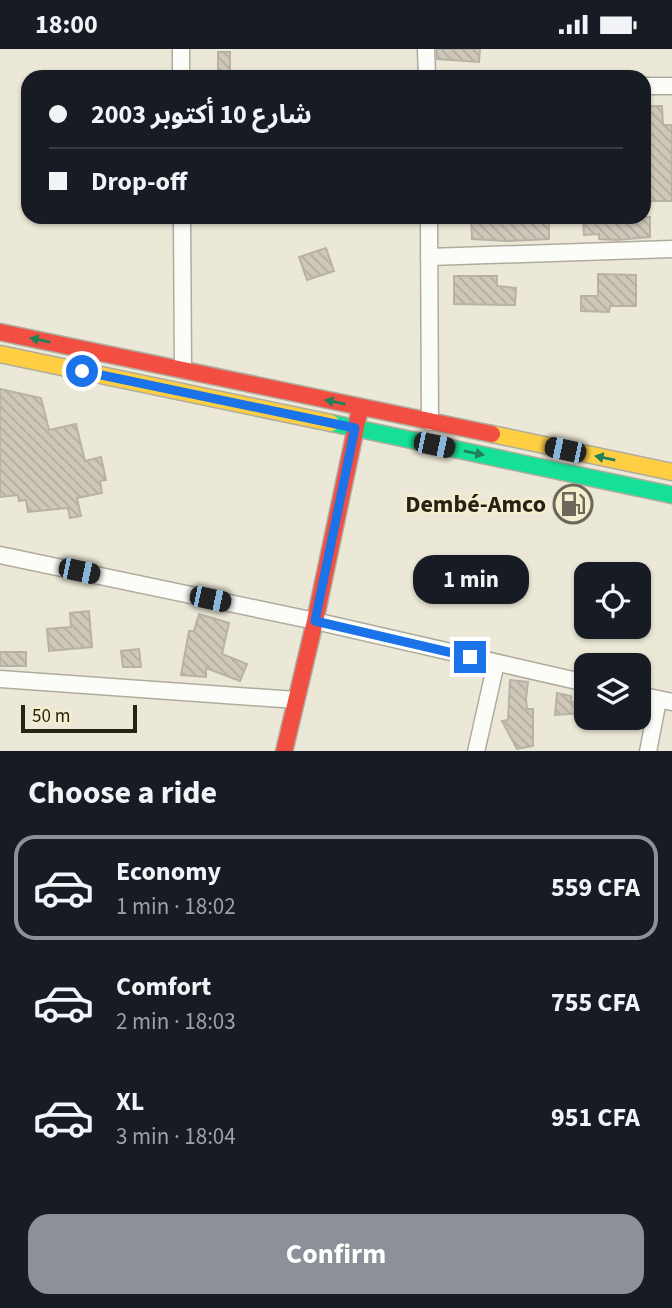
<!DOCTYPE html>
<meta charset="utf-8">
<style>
:root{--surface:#171b24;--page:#242831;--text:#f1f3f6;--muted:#9ea1a6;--line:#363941;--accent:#8c9099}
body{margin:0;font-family:"Source Sans 3","Noto Sans Arabic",sans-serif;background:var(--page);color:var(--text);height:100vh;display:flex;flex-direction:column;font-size:26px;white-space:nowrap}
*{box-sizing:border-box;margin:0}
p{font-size:23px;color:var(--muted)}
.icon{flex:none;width:38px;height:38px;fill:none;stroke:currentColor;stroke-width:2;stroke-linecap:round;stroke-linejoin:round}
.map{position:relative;height:702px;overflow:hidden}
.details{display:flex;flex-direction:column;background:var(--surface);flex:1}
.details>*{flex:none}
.guide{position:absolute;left:21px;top:21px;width:630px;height:154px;border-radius:21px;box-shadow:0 2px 5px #0004;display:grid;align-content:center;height:154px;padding:0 28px;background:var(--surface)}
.buttons{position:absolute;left:574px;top:513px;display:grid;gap:14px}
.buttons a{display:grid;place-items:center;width:77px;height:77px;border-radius:14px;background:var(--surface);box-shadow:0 2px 5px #0004;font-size:35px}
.scale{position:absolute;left:21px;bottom:18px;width:116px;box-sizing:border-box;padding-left:7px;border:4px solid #252216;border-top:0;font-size:19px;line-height:24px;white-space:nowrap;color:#252216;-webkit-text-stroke:5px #f5eece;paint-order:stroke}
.end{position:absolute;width:32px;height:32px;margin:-16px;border:9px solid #1a73e8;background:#fff;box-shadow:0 0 0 4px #fff}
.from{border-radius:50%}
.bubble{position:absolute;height:49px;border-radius:21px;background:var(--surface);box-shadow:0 2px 5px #0004;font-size:23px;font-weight:700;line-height:49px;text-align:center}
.car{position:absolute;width:21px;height:42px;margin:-21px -10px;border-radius:9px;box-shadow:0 0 5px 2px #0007;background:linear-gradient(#222 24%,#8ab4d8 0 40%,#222 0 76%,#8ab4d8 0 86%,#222 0)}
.guide b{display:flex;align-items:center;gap:24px;height:66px;font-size:26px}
.guide b+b{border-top:2px solid var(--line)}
.guide i{width:18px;height:18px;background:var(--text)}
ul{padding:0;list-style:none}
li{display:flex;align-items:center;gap:21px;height:105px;margin:0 14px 10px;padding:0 14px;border:4px solid transparent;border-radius:21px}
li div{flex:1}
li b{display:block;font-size:26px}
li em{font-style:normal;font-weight:700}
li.current{border-color:var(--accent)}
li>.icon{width:63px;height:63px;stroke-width:1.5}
h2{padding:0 28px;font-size:32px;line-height:84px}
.primary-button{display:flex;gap:14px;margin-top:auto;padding:14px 28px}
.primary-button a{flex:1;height:80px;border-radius:21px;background:var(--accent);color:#fff;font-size:28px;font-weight:700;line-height:80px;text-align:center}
.status{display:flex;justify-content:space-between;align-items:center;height:49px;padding:0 35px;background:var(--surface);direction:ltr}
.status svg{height:19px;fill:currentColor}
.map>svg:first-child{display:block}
</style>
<div class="status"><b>18:00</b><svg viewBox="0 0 49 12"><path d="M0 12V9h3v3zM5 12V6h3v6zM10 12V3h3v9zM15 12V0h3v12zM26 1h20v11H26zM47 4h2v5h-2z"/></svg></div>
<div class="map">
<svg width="672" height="703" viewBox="0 0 672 703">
<defs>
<pattern id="building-back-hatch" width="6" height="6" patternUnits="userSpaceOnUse" patternTransform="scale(1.75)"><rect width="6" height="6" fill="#cfc7b9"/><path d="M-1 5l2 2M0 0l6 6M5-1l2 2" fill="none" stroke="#b2ab9e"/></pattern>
</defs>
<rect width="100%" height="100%" fill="#ece8d7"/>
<!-- building -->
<path fill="url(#building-back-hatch)" stroke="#b8b2a6" stroke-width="2" d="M437,0H480L479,13L437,10Z
M218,3H230V28H218Z
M644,57H662L663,76H672V152H644Z
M471,168H549V190L507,192L472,190Z
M583,168H650V188L617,191L599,190V185L584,186Z
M326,199L334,222L307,231L299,208Z
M598,225L636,226V257H610L609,263L581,262V247H598Z
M454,227H497V237L516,239L515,256L454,255Z
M0,340L41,349L49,381L76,375L85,412L101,408L106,431L100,432L102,444L77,449L81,467L70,469L68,459L28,463L26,451L19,452L18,446L0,448Z
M89,562L92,598L49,602L47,580L71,578L70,564Z
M199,565L229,574L222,605L247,615L240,632L206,619V628L181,626L189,582H194Z
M139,600L141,618H123L121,602Z
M0,603H26V617H0Z
M510,631L528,633L526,650L527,660H533V697L517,700L502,672L508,671Z
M557,644L571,647V653L586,654V664L555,666Z"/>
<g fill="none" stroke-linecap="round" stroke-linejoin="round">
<defs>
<path id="street" d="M181,0V28
M426,0L427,28
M644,37H672
M182,168L183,321
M429,168L430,373
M429,208L672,200
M0,506L315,572L586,634
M0,630L296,651
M639,646L672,653
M476,703L496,614
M648,703L658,651"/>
<path id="fast" d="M331,374L672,446"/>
<path id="slow" d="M0,305L331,374
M492,385L672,423"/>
<path id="jam" d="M0,283L492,385
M284,703L315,572L359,364"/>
</defs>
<!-- street casing -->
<use href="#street" stroke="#afac9e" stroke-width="19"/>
<!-- fast casing -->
<use href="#fast" stroke="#afac9e" stroke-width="19"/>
<!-- slow casing -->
<use href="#slow" stroke="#afac9e" stroke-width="19"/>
<!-- jam casing -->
<use href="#jam" stroke="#afac9e" stroke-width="19"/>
<!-- street -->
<use href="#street" stroke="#fcfcf9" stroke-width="16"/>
<!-- fast -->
<use href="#fast" stroke="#16e098" stroke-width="16"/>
<!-- slow -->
<use href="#slow" stroke="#ffcf43" stroke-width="16"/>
<!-- jam -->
<use href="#jam" stroke="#f24e42" stroke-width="16"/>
</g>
<!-- one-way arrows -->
<defs><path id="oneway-solid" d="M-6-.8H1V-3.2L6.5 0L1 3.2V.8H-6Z" transform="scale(1.75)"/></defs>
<g fill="#1e8157">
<use href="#oneway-solid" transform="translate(40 291) rotate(-168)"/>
<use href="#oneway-solid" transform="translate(335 353) rotate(-168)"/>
<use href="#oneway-solid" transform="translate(474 404) rotate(12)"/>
<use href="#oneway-solid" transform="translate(605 409) rotate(-168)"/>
</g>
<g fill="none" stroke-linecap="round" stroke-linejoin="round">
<!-- route -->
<path stroke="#1a73e8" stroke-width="9" d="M82,322L355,379L315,572L470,608"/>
</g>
<!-- icons -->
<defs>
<symbol id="fuel-ring" viewBox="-11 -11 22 22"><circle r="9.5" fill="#f5eece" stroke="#6b675a" stroke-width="1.5"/><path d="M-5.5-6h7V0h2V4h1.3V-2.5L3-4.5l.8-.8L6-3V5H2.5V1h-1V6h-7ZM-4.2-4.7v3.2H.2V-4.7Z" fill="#6b675a"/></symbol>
</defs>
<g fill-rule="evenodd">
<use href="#fuel-ring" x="551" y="433" width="44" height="44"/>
</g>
<g text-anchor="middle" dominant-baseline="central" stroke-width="5" stroke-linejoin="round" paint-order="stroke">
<!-- poi labels -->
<g font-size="24" font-weight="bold" fill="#252216" stroke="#f5eece" text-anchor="end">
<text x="546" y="455">Dembé-Amco</text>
</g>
</g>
</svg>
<div class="buttons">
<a><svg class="icon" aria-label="locate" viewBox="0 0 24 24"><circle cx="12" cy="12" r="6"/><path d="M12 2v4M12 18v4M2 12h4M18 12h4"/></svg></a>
<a><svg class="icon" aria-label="layers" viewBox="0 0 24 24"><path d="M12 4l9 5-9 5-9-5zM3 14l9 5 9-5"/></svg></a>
</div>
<div class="scale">50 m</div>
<i class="end from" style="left:82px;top:322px"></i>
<i class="end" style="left:470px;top:608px"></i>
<div class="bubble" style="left:413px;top:506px;width:116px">1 min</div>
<i class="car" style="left:434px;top:396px;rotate:102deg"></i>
<i class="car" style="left:565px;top:401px;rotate:282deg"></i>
<i class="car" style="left:79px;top:522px;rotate:102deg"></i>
<i class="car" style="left:210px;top:550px;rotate:102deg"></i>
<div class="guide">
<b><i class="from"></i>شارع 10 أكتوبر 2003</b>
<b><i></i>Drop-off</b>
</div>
</div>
<section class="details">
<h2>Choose a ride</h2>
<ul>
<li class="current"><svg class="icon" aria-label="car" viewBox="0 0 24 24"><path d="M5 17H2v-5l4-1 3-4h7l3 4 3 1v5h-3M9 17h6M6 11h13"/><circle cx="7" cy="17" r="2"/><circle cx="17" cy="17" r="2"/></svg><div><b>Economy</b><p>1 min · 18:02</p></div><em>559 CFA</em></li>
<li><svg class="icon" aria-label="car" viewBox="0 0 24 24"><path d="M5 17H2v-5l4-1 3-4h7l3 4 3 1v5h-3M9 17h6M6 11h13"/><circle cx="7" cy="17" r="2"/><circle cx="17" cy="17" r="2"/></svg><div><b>Comfort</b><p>2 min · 18:03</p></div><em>755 CFA</em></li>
<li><svg class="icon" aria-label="car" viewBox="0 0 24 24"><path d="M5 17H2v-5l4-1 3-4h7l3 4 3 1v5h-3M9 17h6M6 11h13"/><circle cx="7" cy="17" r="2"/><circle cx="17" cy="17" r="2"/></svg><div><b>XL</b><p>3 min · 18:04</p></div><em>951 CFA</em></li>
</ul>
<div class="primary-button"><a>Confirm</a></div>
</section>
